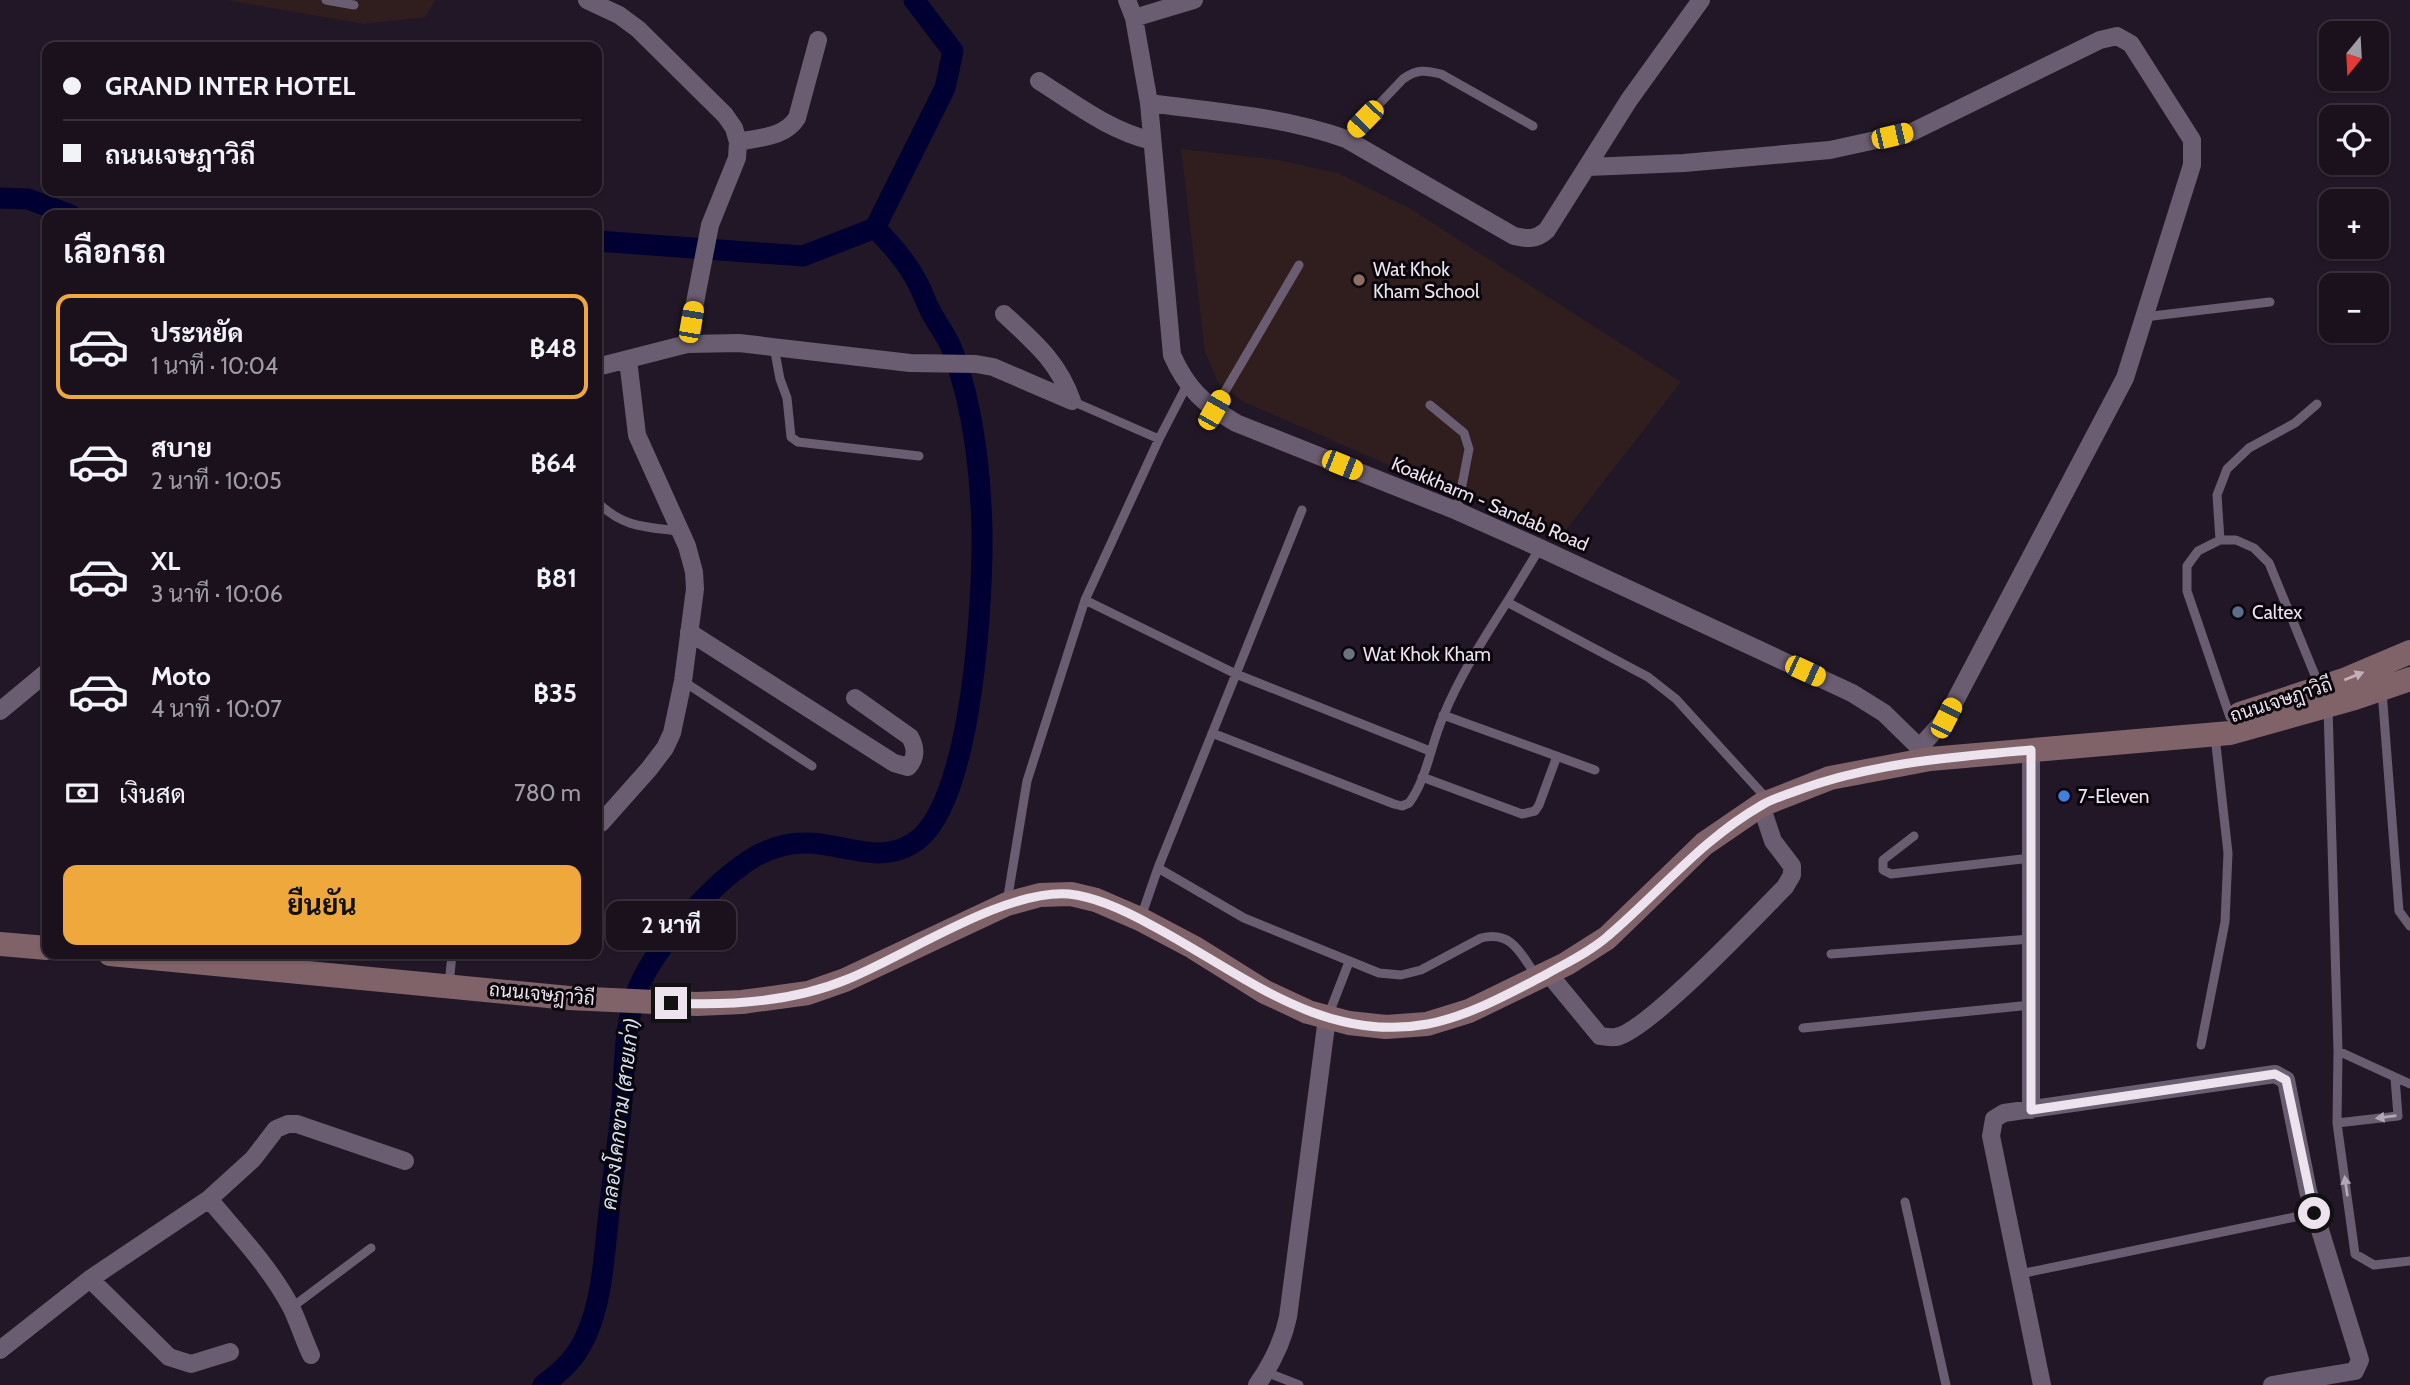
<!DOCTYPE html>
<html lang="th">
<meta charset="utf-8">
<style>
:root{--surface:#1a111d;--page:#271f2a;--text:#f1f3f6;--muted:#9f9da4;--line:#38313b;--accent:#eea83c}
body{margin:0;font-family:Cabin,Sarabun,sans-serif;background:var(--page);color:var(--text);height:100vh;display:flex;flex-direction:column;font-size:26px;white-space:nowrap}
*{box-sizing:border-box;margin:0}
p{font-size:23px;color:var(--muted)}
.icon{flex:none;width:38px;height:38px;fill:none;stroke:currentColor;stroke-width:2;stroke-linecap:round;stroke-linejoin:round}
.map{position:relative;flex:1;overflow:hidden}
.sheet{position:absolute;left:42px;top:210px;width:560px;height:749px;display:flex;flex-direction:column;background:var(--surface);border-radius:14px;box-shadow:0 2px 5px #0004,0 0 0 2px var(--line)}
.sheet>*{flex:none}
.guide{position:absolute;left:42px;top:42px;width:560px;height:154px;border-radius:14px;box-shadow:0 2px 5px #0004,0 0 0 2px var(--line);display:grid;align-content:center;height:154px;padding:0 21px;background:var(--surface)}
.needle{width:46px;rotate:198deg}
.controls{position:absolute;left:2319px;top:21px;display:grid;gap:14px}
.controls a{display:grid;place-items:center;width:70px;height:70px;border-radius:14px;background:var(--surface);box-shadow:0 2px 5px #0004,0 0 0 2px var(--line);font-size:35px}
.end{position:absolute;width:32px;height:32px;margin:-16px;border:9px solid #ece3ef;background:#111;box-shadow:0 0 0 4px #111}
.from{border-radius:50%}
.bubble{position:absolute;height:49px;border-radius:14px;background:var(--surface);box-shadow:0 2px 5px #0004,0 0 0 2px var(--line);font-size:23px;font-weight:700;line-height:49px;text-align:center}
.car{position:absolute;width:21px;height:42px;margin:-21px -10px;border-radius:9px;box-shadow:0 0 5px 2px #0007;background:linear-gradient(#f5c518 24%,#345 0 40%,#f5c518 0 76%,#345 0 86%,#f5c518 0)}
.guide b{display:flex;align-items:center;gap:24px;height:66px;font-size:26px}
.guide b+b{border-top:2px solid var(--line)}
.guide i{width:18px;height:18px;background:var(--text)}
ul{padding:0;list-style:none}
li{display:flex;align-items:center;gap:21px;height:105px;margin:0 14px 10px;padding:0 7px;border:4px solid transparent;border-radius:14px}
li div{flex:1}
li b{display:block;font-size:26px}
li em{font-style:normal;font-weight:700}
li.selected{border-color:var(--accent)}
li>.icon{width:63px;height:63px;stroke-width:1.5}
h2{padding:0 21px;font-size:32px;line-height:84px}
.pay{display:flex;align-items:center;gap:18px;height:77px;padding:0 21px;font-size:26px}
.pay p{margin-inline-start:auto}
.button{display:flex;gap:14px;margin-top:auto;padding:14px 21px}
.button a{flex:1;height:80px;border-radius:14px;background:var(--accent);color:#111;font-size:28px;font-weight:700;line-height:80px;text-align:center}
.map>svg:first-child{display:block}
</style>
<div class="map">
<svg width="2410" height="1385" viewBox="0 0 2410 1385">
<rect width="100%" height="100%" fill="#221727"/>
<!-- education -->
<path fill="#301d1e" d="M227,0H436L425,17L364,24Z
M1181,149L1278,160L1338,173L1409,208L1681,382L1559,539L1244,402L1219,384L1205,352Z"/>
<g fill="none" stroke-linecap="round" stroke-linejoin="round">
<!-- canal -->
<path stroke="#000132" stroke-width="21" d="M0,198L28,199L71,215
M875,228L945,88L953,51L914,0
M597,241L803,256L875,228
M543,1385C561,1372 575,1359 585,1338C603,1300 604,1254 609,1213C613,1175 619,1137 622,1100C625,1064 624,1028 636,994C651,950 715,880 756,856C771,848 787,843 804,843C844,842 883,869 920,838C973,791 983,599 982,529C981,486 976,437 966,395C962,380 957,362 951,347C946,334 936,323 930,310C925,300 921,288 915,278C905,260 890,243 875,228"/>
<!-- lane -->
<path stroke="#6b5d71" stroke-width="9" d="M326,0L354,5
M1346,139L1403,79C1417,69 1425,70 1441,74L1533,126
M2144,317L2270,302
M774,347L780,379L787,398L791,437L798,442L919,456
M1072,401L1159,439
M1430,405L1464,433L1469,449L1457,511
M1214,410L1299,265
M597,502C624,528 645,527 680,531
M2220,540L2217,495L2227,469L2249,448L2295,423L2317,404
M1085,600L1236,674L1430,751
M1507,602L1540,548
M683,681L812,766
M2382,691L2399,911L2410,926
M2328,707L2338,1051L2337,1123L2355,1254L2374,1265L2410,1261
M1443,715L1595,770
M2230,717L2187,591V566L2198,551L2220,540H2236L2254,548L2269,563L2319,685
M1212,733L1394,804L1402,806L1409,803C1427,779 1431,744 1443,717C1459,677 1484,638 1507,602L1648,677L1676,699L1768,800
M1422,777L1522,814L1535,811L1539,805L1557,756
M1914,836L1883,860V870L1891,874L2031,858
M1158,868L1244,918L1379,973L1401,975L1421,970L1481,938C1513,930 1521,955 1537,977
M1007,902L1027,781L1085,600L1159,439L1187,385
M1141,917L1158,868L1302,510
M1831,954L2031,939
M449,985L452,954
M1328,1016L1349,962
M1803,1028L2031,1005
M2201,1045L2225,922L2228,853L2215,736
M2338,1051L2410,1084
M2337,1123L2398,1116L2395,1078
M1905,1202L1946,1385
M2020,1274L2314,1213
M291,1308L371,1248
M1266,1372L1299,1385"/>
<!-- street -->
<path stroke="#6b5d71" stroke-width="18" d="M587,0L619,15L638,29L725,115L734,128L738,142L737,158L710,225L687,344
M1127,0L1134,18L1149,103L1172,355C1187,389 1204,404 1236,423L1457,511L1540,548L1852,693L1884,713L1927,755
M1134,18L1194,0
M1039,81C1077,105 1108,130 1152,141
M1149,103C1215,112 1282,116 1346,139L1514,236C1528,239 1536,240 1547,230L1629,100L1701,0
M738,142C760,137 784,138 797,118L818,40
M1588,167L1684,163L1830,150L1912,132L2100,40L2117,36L2131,44L2192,140V165L2125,378L1946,718L1920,747
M1004,314C1034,342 1058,361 1072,401
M597,367L687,344L739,343L910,363L976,364L993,367L1072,401
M689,632L894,763L908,767C917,757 916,748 910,737L855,698
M0,711L47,672
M601,823L649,769L665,748L672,733L683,681L695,589L694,572L687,546L637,435L628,360
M1548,973L1600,1036C1604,1036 1611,1038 1616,1037C1647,1032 1757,915 1785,887L1792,875V866L1773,841L1761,805
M2031,1110V750
M209,1199C238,1234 271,1268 292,1309C299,1324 304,1340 311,1355
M90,1279L169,1357L191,1364L230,1352
M0,1350L90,1279L209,1199L253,1159L276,1129L288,1124H297L405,1161
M1257,1385C1271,1365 1283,1341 1288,1317L1327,1018
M2042,1385L1991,1136L1994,1119L2004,1113L2275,1074L2286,1080L2308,1191L2360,1360L2355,1371L2272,1385"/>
<!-- secondary -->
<path stroke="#806369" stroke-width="24" d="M2240,714L2344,680L2410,652
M0,944L47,948
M110,954L569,998L697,1004L742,1002L808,993L845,980L1007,904L1040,895L1071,894L1096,900L1140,919L1193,947L1265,992L1308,1012L1349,1023L1386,1027L1427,1024L1469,1011L1566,964L1607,938L1704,844L1761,805L1830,778L1930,759L2230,733L2355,698L2410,679"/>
</g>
<!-- one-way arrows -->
<defs><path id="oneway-solid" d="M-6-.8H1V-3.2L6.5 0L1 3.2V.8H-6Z" transform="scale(1.75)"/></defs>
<use fill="#c1b0b9" href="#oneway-solid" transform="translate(2354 676) rotate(-22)"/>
<g fill="#b2a7b6">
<use href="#oneway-solid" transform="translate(2386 1117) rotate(173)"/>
<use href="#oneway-solid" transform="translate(2346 1186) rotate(-98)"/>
</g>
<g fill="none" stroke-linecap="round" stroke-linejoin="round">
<!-- route -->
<path stroke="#ece3ef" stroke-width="9" d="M671,1003C730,1006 793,1002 848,979C909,954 1005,889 1069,894C1098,897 1128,912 1153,926C1240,972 1321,1044 1428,1024C1469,1016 1508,994 1545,975C1566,963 1590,952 1608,936C1661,891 1701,840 1762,805C1772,799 1785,795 1796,791C1871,763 1952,757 2031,750V1110L2275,1074L2286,1080L2314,1213"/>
</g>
<!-- markers -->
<circle fill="#8d6e63" stroke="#09050b" stroke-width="2.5" cx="1359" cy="280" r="7"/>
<circle fill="#5c6f8a" stroke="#09050b" stroke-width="2.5" cx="2238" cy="612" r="7"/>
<circle fill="#6b7280" stroke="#09050b" stroke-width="2.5" cx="1349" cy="654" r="7"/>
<circle fill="#3f7fe0" stroke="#09050b" stroke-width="2.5" cx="2064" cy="796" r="7"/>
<g text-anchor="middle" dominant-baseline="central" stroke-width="6" stroke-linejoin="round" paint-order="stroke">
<!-- poi labels -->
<g font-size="19" fill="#ece3ef" stroke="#09050b" text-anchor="start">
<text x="1373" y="269">Wat Khok<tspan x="1373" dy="22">Kham School</tspan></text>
<text x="2252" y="612">Caltex</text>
<text x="1363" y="654">Wat Khok Kham</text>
<text x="2078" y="796">7-Eleven</text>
</g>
<!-- street labels -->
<g font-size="19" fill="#ece3ef" stroke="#09050b">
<text transform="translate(1490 504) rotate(23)">Koakkharm - Sandab Road</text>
<text transform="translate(2281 700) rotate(-18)">ถนนเจษฎาวิถี</text>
<text transform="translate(542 994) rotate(5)">ถนนเจษฎาวิถี</text>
</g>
<!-- water labels -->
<g font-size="21" font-style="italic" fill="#d4dff3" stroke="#09050b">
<text transform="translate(620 1114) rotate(-83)">คลองโคกขาม (สายเก่า)</text>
</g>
</g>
</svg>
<div class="controls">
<a><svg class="needle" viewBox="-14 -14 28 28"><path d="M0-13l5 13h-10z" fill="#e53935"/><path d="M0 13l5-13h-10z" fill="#9f9da4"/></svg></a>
<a><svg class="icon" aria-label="locate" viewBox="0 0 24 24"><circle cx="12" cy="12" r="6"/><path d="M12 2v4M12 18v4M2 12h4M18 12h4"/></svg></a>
<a>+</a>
<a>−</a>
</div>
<i class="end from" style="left:2314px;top:1213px"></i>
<i class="end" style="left:671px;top:1003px"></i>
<div class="bubble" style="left:606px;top:901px;width:130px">2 นาที</div>
<i class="car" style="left:1365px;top:119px;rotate:224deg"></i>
<i class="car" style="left:1892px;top:136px;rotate:77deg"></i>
<i class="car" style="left:691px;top:322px;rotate:10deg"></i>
<i class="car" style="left:1214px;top:410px;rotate:30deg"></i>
<i class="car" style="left:1342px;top:465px;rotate:112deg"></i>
<i class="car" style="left:1805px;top:671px;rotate:115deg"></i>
<i class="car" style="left:1946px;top:718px;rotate:27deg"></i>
<div class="guide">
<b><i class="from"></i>GRAND INTER HOTEL</b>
<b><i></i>ถนนเจษฎาวิถี</b>
</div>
<section class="sheet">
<h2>เลือกรถ</h2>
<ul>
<li class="selected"><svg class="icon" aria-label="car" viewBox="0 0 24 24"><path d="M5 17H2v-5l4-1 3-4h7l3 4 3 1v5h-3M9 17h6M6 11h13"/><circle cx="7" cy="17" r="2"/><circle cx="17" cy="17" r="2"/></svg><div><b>ประหยัด</b><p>1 นาที · 10:04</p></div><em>฿48</em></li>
<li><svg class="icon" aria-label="car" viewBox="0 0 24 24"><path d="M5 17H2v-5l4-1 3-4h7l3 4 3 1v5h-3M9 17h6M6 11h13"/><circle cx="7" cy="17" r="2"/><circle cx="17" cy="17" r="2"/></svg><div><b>สบาย</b><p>2 นาที · 10:05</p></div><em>฿64</em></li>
<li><svg class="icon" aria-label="car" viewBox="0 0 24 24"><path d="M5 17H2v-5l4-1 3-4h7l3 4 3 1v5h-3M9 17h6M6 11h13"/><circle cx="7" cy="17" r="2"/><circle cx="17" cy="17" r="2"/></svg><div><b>XL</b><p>3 นาที · 10:06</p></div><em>฿81</em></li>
<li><svg class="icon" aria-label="car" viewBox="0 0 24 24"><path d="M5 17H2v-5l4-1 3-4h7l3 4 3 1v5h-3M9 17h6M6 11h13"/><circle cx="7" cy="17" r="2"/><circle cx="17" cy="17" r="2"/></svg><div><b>Moto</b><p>4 นาที · 10:07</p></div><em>฿35</em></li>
</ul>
<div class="pay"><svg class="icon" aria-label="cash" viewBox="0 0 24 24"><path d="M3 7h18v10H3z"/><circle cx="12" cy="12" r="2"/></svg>เงินสด<p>780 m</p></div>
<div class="button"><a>ยืนยัน</a></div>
</section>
</div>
